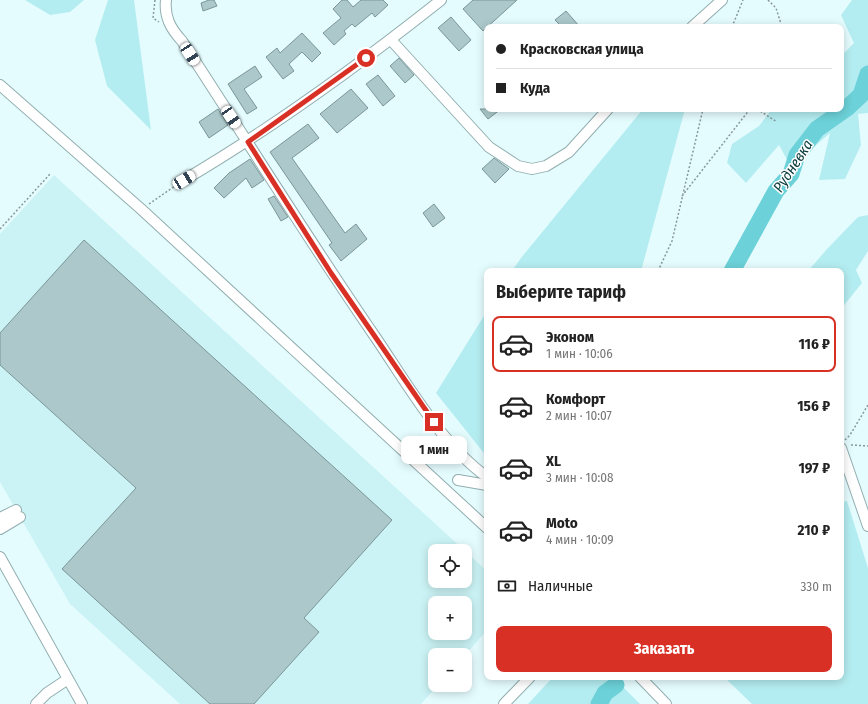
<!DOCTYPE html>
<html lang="ru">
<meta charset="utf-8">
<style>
:root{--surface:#fff;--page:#f6f6f6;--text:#222;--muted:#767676;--line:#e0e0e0;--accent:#d93025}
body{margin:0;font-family:"Fira Sans Condensed",sans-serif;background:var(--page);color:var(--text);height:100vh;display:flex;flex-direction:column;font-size:15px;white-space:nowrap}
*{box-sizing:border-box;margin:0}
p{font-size:13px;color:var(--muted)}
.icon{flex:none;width:22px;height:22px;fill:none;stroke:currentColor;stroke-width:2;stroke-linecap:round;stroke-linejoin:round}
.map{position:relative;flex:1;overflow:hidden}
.drawer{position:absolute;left:484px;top:268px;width:360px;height:412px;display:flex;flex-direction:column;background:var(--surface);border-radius:8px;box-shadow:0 2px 10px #0003}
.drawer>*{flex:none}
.hud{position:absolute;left:484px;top:24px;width:360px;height:88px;border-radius:8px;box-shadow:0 2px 10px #0003;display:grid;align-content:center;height:88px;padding:0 12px;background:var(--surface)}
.fabs{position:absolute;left:428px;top:544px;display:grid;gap:8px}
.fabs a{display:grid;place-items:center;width:44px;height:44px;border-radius:8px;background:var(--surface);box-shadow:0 2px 10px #0003;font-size:20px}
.end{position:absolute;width:18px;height:18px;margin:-9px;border:5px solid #d93025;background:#fff;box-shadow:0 0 0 2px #fff}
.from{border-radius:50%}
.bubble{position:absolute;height:28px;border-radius:8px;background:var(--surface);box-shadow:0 2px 10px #0003;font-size:13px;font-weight:700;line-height:28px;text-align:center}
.car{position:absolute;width:12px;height:24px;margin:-12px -6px;border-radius:5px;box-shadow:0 0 3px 1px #0007;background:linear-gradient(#fff 24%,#345 0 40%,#fff 0 76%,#345 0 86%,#fff 0)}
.hud b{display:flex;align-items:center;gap:14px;height:38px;font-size:15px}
.hud b+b{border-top:1px solid var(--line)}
.hud i{width:10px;height:10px;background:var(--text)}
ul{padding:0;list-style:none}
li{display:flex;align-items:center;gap:12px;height:56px;margin:0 8px 6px;padding:0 4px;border:2px solid transparent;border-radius:8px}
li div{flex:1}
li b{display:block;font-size:15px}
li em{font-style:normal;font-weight:700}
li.on{border-color:var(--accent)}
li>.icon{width:36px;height:36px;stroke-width:1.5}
h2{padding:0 12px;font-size:18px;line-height:48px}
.pay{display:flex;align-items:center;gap:10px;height:44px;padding:0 12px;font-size:15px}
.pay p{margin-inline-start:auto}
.action{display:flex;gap:8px;margin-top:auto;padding:8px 12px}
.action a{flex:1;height:46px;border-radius:8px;background:var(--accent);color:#fff;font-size:16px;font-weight:700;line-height:46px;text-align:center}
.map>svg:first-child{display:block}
</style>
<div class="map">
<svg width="868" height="704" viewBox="0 0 868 704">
<rect width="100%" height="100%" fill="#e5fcfe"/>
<!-- built -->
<path fill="#cbf3f5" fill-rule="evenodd" d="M54,175L465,551H435V581H465V551L487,571V630L465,655H435V685H438L421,704H180L70,604L0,482V234ZM435,603H465V633H435Z"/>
<!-- green -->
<path fill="#b4edf1" d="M25,0H84L70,12L50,15Z
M108,0H134L151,130L107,86L95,40Z
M852,0H868V113L858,114L861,145L845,179L819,180L830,133L791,167L779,145L746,183L727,163L732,144L759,126L772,109H841V56L854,43L841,15Z
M643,109H685L641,271H512L521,258Z
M868,215V251L856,270L862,283L841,309V271H808L827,249L858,217Z
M487,311V457L436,393Z
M847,501L868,568V704H752L724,677H841V502Z
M553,677H613L640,704H528Z"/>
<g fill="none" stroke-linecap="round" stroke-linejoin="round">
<!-- river -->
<path stroke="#6cd1d8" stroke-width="17" d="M732,271L776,191L791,174L797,155L817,129L847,108L861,95L868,74
M599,704L605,693L616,685"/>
</g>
<!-- building -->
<path fill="#acc8ca" stroke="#7b9698" d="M209,0H214L217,6L203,11L201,3Z
M342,0H347L353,7L361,0H383L388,5L375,17L372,13L355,27L352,24L344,31L346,34L334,45L323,33L341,18L333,9Z
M473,0H517L483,31L463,9Z
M566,11L580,27H562L555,20Z
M451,17L471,40L459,51L438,28Z
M302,33L321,53L312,62L302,52L289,64L294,71L283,79L266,57L277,48L280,53Z
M399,58L414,75L405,83L390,66Z
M255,66L262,77L244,89L257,108L247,114L228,84Z
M378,75L395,96L383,106L366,84Z
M351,89L368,108L337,133L320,114Z
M218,109L228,125L209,138L199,122Z
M480,109H501L488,119Z
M308,124L319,138L292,158L345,233L356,224L367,239L341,261L329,245L332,243L270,152Z
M494,158L509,169L495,183L482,169Z
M250,159L264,180L252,188L246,178L224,198L214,188L229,173Z
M274,196L288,217L281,221L268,199Z
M434,204L445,218L433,227L423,213Z
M84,240L392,520L304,618L319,632L254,704H210L62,569L136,488L0,365V333Z"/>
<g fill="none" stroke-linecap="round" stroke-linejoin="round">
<defs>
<path id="minor" d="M166,0C164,17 171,29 182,41C247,140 309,241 376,338C407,384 442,445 487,477
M692,27L722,0
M391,40L489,147L518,166L532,169L546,166L569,152L608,109
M0,85L141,209L487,528
M184,180C274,127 359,65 441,0
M841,448L868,526
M458,480L487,485
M0,518L16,510
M0,529L20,517
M0,557L82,704
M640,677L666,704
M36,704L47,693L68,679
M504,704L530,677"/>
</defs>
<!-- minor casing -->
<use href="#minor" stroke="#92aeb0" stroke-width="12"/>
<!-- path -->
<path stroke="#87989a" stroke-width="1.5" stroke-dasharray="2 2" stroke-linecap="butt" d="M155,0L153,18L159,22
M768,0L776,8L782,27
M732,27L743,0
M757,109L777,122
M682,196L750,109
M149,204L175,186
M0,229L50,174
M658,271L672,241L703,109
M845,440L850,435L868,405
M851,445L868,446"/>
<!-- minor -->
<use href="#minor" stroke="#fff" stroke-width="10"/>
</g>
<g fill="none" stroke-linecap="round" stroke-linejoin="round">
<!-- route -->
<path stroke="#d93025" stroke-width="5" d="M366,58L248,142L331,273L434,422"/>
</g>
<g text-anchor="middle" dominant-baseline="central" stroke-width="3" stroke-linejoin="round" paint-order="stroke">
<!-- water labels -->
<g font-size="15" font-style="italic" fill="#0b3c3f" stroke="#fff">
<text transform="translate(793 166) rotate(-57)">Рудневка</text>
</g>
</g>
</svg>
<div class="fabs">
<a><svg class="icon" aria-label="locate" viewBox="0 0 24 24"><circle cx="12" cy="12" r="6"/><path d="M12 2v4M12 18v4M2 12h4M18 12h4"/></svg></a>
<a>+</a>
<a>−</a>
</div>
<i class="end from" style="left:366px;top:58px"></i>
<i class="end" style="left:434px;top:422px"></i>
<div class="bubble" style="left:401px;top:436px;width:66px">1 мин</div>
<i class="car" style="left:190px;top:54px;rotate:147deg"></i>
<i class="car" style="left:231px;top:117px;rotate:146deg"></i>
<i class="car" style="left:184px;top:180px;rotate:59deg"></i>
<div class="hud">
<b><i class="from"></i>Красковская улица</b>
<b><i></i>Куда</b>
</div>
<section class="drawer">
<h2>Выберите тариф</h2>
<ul>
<li class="on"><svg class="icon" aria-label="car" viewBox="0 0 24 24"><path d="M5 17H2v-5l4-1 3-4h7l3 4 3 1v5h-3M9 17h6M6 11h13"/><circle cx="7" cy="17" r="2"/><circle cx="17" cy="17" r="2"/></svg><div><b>Эконом</b><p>1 мин · 10:06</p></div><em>116 ₽</em></li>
<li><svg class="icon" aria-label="car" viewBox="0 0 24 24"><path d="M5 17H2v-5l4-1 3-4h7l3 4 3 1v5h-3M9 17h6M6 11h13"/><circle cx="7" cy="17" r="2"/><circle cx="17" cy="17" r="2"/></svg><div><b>Комфорт</b><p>2 мин · 10:07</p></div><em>156 ₽</em></li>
<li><svg class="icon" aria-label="car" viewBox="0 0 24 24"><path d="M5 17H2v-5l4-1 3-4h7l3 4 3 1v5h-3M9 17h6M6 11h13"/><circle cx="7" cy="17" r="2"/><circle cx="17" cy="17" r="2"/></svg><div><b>XL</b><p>3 мин · 10:08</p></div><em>197 ₽</em></li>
<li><svg class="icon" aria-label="car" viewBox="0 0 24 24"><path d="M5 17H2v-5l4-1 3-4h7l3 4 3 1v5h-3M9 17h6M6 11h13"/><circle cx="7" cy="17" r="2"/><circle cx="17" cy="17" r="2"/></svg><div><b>Moto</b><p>4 мин · 10:09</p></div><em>210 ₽</em></li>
</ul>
<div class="pay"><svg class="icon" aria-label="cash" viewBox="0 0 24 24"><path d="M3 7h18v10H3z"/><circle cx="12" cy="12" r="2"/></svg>Наличные<p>330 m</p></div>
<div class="action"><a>Заказать</a></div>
</section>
</div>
